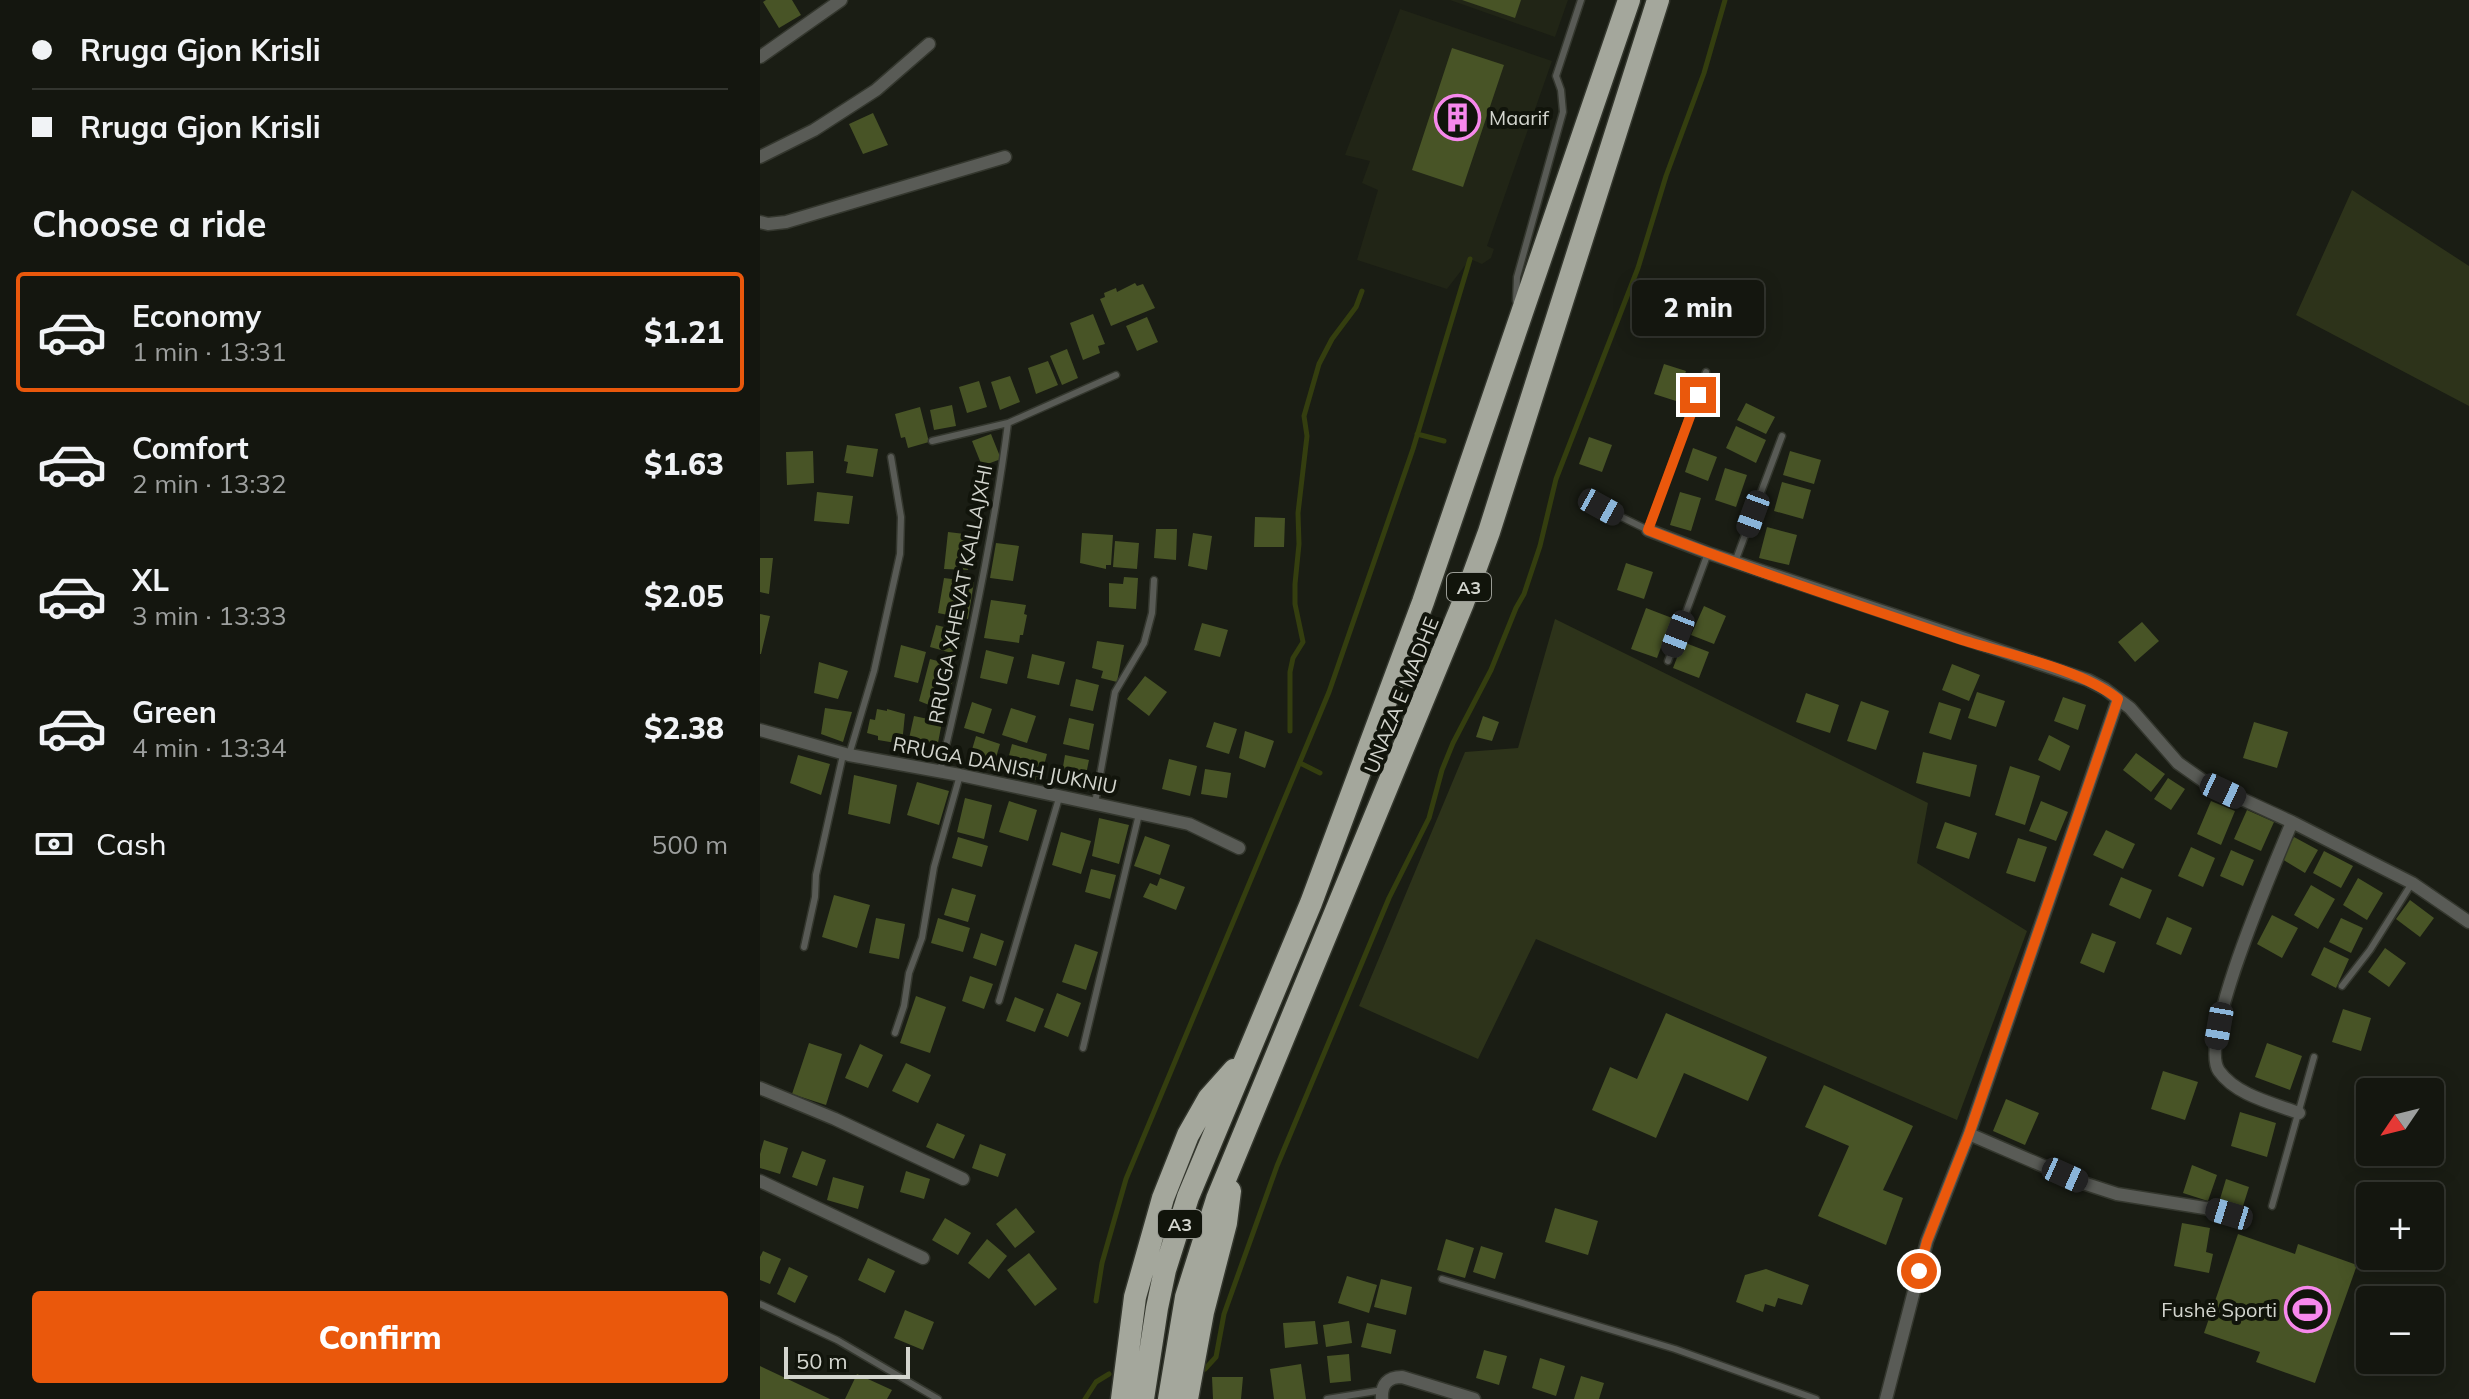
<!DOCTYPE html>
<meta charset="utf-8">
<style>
:root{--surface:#14160f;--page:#1d1f18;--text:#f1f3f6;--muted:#9d9f9e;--line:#33352f;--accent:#ea580c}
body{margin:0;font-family:Mulish,sans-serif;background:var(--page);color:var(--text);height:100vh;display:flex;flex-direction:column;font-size:30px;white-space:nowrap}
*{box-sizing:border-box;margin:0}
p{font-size:26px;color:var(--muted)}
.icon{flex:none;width:44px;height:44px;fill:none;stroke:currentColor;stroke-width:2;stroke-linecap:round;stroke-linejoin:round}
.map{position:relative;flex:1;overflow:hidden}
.drawer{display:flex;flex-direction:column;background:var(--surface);width:760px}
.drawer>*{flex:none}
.top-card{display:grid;align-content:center;height:176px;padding:0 32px;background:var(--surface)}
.needle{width:52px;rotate:235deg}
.buttons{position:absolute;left:1596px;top:1078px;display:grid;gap:16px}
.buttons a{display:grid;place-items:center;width:88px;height:88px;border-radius:8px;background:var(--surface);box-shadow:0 4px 20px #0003,0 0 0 2px var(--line);font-size:40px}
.scale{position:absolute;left:24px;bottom:20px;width:126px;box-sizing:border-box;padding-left:8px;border:4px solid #d3d5ce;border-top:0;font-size:22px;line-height:28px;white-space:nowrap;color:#d3d5ce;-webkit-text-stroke:6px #11140b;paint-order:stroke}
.end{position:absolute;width:36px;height:36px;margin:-18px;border:10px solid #ea580c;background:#fff;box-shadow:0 0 0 4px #fff}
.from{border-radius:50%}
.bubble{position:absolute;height:56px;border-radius:8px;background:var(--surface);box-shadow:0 4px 20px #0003,0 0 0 2px var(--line);font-size:26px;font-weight:800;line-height:56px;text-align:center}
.car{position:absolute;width:24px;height:48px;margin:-24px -12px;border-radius:10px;box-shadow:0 0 6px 2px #0007;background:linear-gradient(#222 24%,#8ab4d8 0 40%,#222 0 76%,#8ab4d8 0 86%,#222 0)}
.top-card b{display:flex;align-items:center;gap:28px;height:76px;font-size:30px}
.top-card b+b{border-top:2px solid var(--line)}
.top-card i{width:20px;height:20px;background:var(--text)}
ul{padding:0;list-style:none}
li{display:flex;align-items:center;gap:24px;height:120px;margin:0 16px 12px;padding:0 16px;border:4px solid transparent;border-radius:8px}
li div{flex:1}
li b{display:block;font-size:30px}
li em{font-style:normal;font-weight:800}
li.active{border-color:var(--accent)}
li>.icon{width:72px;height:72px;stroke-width:1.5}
h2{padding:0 32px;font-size:36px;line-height:96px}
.pay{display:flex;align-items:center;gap:20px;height:88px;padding:0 32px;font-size:30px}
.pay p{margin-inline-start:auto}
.action{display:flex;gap:16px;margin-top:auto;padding:16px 32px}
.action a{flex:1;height:92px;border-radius:8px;background:var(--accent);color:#fff;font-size:32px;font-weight:800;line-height:92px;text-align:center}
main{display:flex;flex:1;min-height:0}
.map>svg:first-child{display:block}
</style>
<main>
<section class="drawer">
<div class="top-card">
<b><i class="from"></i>Rruga Gjon Krisli</b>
<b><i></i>Rruga Gjon Krisli</b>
</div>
<h2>Choose a ride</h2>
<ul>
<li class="active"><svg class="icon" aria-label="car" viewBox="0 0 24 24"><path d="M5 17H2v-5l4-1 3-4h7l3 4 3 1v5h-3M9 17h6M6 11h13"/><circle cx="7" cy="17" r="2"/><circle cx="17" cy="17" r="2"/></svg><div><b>Economy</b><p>1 min · 13:31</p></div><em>$1.21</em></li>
<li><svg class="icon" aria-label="car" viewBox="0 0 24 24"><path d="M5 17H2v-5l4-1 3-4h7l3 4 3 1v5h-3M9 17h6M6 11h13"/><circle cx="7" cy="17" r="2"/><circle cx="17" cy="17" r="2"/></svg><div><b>Comfort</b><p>2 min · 13:32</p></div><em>$1.63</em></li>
<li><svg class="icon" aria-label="car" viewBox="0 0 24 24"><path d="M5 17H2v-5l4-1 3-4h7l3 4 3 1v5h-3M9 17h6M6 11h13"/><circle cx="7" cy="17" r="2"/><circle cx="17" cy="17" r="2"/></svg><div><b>XL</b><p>3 min · 13:33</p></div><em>$2.05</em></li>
<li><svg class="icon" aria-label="car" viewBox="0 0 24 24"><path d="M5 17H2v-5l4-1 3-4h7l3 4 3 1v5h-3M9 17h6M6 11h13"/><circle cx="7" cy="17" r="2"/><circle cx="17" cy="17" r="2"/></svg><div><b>Green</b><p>4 min · 13:34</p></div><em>$2.38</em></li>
</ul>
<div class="pay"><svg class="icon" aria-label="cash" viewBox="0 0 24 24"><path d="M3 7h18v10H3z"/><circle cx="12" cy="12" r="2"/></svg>Cash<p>500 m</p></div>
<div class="action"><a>Confirm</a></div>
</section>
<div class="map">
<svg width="1709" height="1399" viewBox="0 0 1709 1399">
<rect width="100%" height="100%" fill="#1a1d14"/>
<!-- built -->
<path fill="#212516" d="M690,0H808L795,37Z
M640,9L792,61L727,246L734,249L731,258L722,264L710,259L687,289L597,260L618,190L602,183L610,161L585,155Z"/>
<!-- green -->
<path fill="#2d331a" d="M1592,190L1709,266V406L1536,315Z
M795,619L1168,803L1157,863L1267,931L1197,1120L776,939L718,1059L599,1006L705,752L758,748Z"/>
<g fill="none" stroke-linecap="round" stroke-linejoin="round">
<!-- stream -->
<path stroke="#343e0f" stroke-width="5" d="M657,434L684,441
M530,731V672L533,658L543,642L535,604V584L539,544L538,513L547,436L544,416L559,364L572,339L596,307L602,291
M540,763L560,773
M336,1301L342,1263L366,1179L569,692L653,449L710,259
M445,1369L456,1357L464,1314L517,1166L629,898L669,818L682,770L693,743L731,670L756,608L764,594L780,546L796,479L878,268L906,176L944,73L965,0
M325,1399L336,1382L349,1374"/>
</g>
<!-- building -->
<path fill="#485426" d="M6,0H32L41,15L19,28L3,2Z
M702,0H761L755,18Z
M692,48L744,65L703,187L652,170Z
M113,113L128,145L103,154L89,124Z
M375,283L377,286L383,284L395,308L351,326L340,299L345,297L344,293L356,288L357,292Z
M333,314L345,344L338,346L340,353L323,360L310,323Z
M387,317L398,342L377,351L366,326Z
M307,349L318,378L302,385L290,356Z
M288,361L298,385L276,394L268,368Z
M904,364L926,371L916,401L894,394Z
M250,376L260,402L240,410L231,382Z
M219,381L227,407L207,413L199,387Z
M986,403L1015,417L1006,434L977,420Z
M192,405L196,426L174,430L170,410Z
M160,407L169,442L148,448L145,437L141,438L135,414Z
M976,426L1006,440L996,463L966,448Z
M231,434L241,459L222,466L212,441Z
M829,437L852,445L842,472L819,464Z
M87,445L118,449L113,477L86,473L88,462L84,461Z
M933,448L957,457L948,481L925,472Z
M53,451L54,483L27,485L26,452Z
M1030,451L1061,460L1054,484L1023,475Z
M965,468L987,475L976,507L955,500Z
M1022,482L1051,490L1043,519L1014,511Z
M57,492L93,496L89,524L54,521Z
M920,492L941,498L931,531L910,525Z
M495,517L525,518L524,547H494Z
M1007,527L1037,535L1029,565L999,558Z
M396,529H417L416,560L394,558Z
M188,532L213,535L208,570L184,569Z
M322,533L353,535L351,565H346V569L320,563Z
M433,533L452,536L447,570L428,566Z
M355,541L379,543L377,569L353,567Z
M236,543L259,546L253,581L230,578Z
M0,558H13L9,594L0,592Z
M866,563L893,572L884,599L857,590Z
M364,577L378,578L376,609L349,607V583L363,584Z
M184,578L214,582L208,619L178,613Z
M231,600L266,605L264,614L267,615L263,635H260L259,643L224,638Z
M944,606L966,616L954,644L931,635Z
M886,608L912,618L897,658L871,649Z
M0,614L10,616L1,654H0Z
M1382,622L1399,641L1375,662L1358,642Z
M442,623L468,630L460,657L434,650Z
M176,625L200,631L195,654L170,647Z
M337,641L364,645L357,682L341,678L343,671L332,668Z
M923,642L949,652L939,678L913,668Z
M141,645L166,652L158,683L134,677Z
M226,650L254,657L247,684L220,678Z
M272,654L305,662L299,685L267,678Z
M170,659L197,666L184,711L159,701Z
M59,662L88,671L78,699L54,693Z
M1192,664L1220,675L1209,701L1182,690Z
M385,676L407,692L389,716L367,699Z
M316,679L339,685L333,711L310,706Z
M1217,692L1245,701L1236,727L1208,718Z
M1046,693L1079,705L1070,733L1036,722Z
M1303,697L1326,705L1318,730L1294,721Z
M1101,701L1129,711L1116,750L1087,741Z
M212,702L232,709L224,734L204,728Z
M1179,702L1201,709L1191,740L1169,733Z
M65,708L92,712L83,742L61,734Z
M251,708L276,716L267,743L242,735Z
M117,709L127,711V709L145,714L142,744L118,740V736L107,733L110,719L115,720Z
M154,716L182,722L177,748L148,743Z
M723,716L739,722L732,741L716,737Z
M309,718L334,724L329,750L303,744Z
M454,722L477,729L469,754L446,747Z
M1494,722L1528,732L1517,768L1483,758Z
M485,731L514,741L505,768L479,758Z
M1289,735L1310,746L1300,771L1278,760Z
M216,736L240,744L232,771L208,763Z
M252,744L287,754L280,781L245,771Z
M1163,752L1217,765L1210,797L1156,783Z
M1376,753L1405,774L1391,792L1363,770Z
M38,755L70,764L61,795L30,783Z
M305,755L329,760L323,789L300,784Z
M409,759L437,766L430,796L402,789Z
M1250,766L1280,776L1265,825L1235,815Z
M445,769L471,773L467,798L441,794Z
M94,775L137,785L130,824L88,814Z
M1408,778L1425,789L1411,810L1394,799Z
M157,782L189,791L179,825L147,815Z
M205,798L232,805L224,839L197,832Z
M249,801L277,810L268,841L239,832Z
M1281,801L1308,812L1296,841L1269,831Z
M1451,801L1475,811L1461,845L1437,834Z
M1487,810L1514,822L1501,851L1474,839Z
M339,818L369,825L359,864L332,856Z
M1185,822L1217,833L1209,859L1176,848Z
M1346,830L1375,844L1363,869L1333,855Z
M301,832L331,841L321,874L292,865Z
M385,836L410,845L400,875L374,866Z
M198,837L228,846L222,867L192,858Z
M1534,837L1558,850L1545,873L1522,859Z
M1258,838L1287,847L1275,882L1246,873Z
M1431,847L1455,858L1443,887L1418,876Z
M1471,850L1494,860L1483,886L1460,876Z
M1564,851L1593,866L1581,888L1553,873Z
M331,869L356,875L350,899L325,892Z
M1361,877L1392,890L1380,919L1349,905Z
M400,878L425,887L416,910L383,897L390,883L397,886Z
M1598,878L1623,893L1607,920L1583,905Z
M1551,885L1575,899L1558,929L1534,915Z
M192,888L216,895L208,922L184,915Z
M74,895L110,905L97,948L62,937Z
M1650,900L1674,918L1660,937L1636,919Z
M1512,915L1538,928L1522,958L1497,944Z
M1407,917L1432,928L1421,955L1396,944Z
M116,918L145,924L139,959L109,953Z
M178,918L210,928L203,952L171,943Z
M1581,918L1603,928L1591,953L1569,942Z
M221,933L244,941L236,966L213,958Z
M1332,933L1356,942L1344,973L1320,963Z
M315,944L338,952L326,990L302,982Z
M1564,947L1589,959L1576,988L1551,975Z
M1625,948L1646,963L1629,987L1608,972Z
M210,976L233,984L224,1009L202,1001Z
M297,993L321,1003L308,1037L284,1027Z
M156,996L186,1007L170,1053L140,1043Z
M255,997L284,1009L275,1032L246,1021Z
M1583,1009L1611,1018L1601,1051L1572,1042Z
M906,1013L1007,1057L988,1101L924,1073L896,1138L832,1110L850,1067L877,1079Z
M49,1043L82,1054L66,1105L32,1094Z
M1507,1043L1542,1056L1530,1090L1495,1077Z
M100,1044L123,1055L108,1088L85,1078Z
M146,1063L171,1075L158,1103L132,1091Z
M1403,1071L1438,1082L1425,1120L1391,1109Z
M1064,1085L1153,1126L1123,1190L1143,1198L1126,1245L1058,1216L1089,1146L1045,1127Z
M1246,1099L1279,1113L1265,1145L1233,1131Z
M1480,1112L1516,1123L1507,1157L1471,1146Z
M177,1123L205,1135L194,1159L166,1147Z
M4,1140L28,1148L20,1174L0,1168V1154Z
M220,1144L246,1154L238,1177L212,1168Z
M42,1151L66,1160L57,1186L32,1177Z
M1432,1165L1457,1175L1448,1201L1423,1193Z
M146,1171L170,1179L164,1199L140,1192Z
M73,1177L104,1186L98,1209L67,1200Z
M1466,1179L1489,1187L1483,1206L1460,1199Z
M256,1208L275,1232L255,1248L236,1224Z
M795,1208L838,1221L828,1255L785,1242Z
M185,1218L211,1233L198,1255L172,1240Z
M1422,1223L1450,1228L1446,1252L1453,1254L1449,1273L1414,1266Z
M1478,1234L1535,1254L1538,1244L1597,1265L1555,1383L1496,1362L1500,1352L1444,1333Z
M227,1239L247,1256L229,1279L208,1263Z
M686,1239L714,1248L705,1278L677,1270Z
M721,1246L743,1253L735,1279L713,1272Z
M3,1251L21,1259L10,1284L0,1280V1257Z
M269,1253L297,1289L275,1306L247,1270Z
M108,1258L135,1271L125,1293L98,1280Z
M29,1267L48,1276L35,1303L17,1294Z
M1006,1269L1049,1285L1042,1305L1018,1298L1015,1307L1005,1304L1003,1312L976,1302L985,1275Z
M587,1276L617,1285L609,1313L578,1303Z
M621,1279L652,1287L646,1315L614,1307Z
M145,1310L174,1322L163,1350L134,1338Z
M555,1321L558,1344L525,1348L523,1323Z
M589,1321L592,1343L566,1347L563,1325Z
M607,1323L636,1330L631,1354L601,1347Z
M724,1350L747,1356L739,1385L716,1378Z
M589,1354L591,1381L570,1383L567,1356Z
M780,1358L805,1366L796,1396L772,1388Z
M541,1364L546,1399H514L510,1369Z
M0,1366L70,1399H0Z
M97,1374L132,1390L127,1399H85Z
M821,1376L844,1383L839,1399H814Z
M452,1377H483L481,1399H453Z"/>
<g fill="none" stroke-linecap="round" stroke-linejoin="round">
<defs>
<path id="service" d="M756,301L757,277L803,112L801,90L796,76L821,0
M172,441L248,423L356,375
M841,507L888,530L946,372
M975,562L1022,436
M908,661L948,553
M89,755L114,671L140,554L141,517L131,457
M180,771C208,656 233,540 248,423
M335,803L355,692L384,643L392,613L394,580
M44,947L55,897L56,875L83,755
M1582,986L1610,950L1652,883
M239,1001L299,798
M135,1033L144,1006L149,973L162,938L174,867L200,775
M323,1048L379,814
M1512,1206L1554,1057
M682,1279L915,1349L1056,1399
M0,1304L77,1340L178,1399
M567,1399L623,1390"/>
<path id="minor" d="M0,57L81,0
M0,157L54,130L116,90L169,44
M0,222L8,224L26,222L245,157
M888,530L948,553L1328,680L1345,689L1370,708L1418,763L1445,782L1532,822L1652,883L1709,922
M0,730L89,755L200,775L429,824L479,848
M1532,822C1516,862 1437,1040 1459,1071C1476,1095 1512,1103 1539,1113
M0,1088L75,1119L203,1179
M1209,1134L1323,1183L1357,1194L1451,1209L1481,1218
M0,1181L163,1258
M622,1399C621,1384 628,1377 642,1377L714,1399
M1126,1399L1167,1241L1209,1134L1358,699"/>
<path id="trunk" d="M362,1399L375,1297L403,1198L428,1135L449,1098L474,1070
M383,1399L397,1308L405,1270L428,1197L551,903L663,602L869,0
M409,1399L426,1297L457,1199L703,603L729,532L898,0
M427,1399L443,1312L466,1223L470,1191"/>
</defs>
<!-- service casing -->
<use href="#service" stroke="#34372e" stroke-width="9"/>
<!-- minor casing -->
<use href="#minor" stroke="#34372e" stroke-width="15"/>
<!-- trunk casing -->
<use href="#trunk" stroke="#34372e" stroke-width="25"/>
<!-- service -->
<use href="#service" stroke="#595b56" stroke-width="6"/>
<!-- minor -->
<use href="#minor" stroke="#595b56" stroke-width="12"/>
<!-- trunk -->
<use href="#trunk" stroke="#a4a79c" stroke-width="22"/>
</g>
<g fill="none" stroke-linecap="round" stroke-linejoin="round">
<!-- route -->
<path stroke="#ea580c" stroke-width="10" d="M938,395L888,530C990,570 1095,604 1199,639C1246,654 1321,669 1358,699L1209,1134L1167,1241L1159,1271"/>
</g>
<!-- icons -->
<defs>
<symbol id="building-ring" viewBox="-11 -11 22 22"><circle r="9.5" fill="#11140b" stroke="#f788ec" stroke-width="1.5"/><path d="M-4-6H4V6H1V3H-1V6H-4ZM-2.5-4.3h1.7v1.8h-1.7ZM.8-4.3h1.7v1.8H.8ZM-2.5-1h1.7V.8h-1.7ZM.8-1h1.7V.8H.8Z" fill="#f788ec"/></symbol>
<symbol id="stadium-ring" viewBox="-11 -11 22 22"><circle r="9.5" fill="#11140b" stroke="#f788ec" stroke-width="1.5"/><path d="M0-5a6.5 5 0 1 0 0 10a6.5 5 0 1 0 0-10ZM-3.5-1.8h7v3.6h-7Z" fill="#f788ec"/></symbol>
</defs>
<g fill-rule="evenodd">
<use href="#building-ring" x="672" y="92" width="51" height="51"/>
<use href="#stadium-ring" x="1522" y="1284" width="51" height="51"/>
</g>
<g text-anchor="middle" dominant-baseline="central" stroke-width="8" stroke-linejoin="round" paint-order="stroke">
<!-- shield labels -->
<g fill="#11140b" stroke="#999b94" stroke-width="2">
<rect x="687" y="573" width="44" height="28" rx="6"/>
<rect x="398" y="1210" width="44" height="28" rx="6"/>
</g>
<g font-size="18" font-weight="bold" fill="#d3d5ce">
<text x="709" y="587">A3</text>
<text x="420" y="1224">A3</text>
</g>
<!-- poi labels -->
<g font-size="20" fill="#d3d5ce" stroke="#11140b" text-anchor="start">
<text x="729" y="117">Maarif</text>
<text x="1517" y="1309" text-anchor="end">Fushë Sporti</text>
</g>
<!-- street labels -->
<g font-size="20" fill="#d3d5ce" stroke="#11140b">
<text transform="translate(200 594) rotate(-79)">RRUGA XHEVAT KALLAJXHI</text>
<text transform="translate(641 695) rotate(-68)">UNAZA E MADHE</text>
<text transform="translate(245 765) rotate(11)">RRUGA DANISH JUKNIU</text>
</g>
</g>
</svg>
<div class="buttons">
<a><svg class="needle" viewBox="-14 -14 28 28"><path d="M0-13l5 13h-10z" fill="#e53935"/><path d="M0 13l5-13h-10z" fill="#9d9f9e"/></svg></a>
<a>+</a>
<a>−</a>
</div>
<div class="scale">50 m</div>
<i class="end from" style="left:1159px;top:1271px"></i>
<i class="end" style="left:938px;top:395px"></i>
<div class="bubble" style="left:872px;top:280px;width:132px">2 min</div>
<i class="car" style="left:841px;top:507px;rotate:119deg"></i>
<i class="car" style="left:993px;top:514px;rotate:200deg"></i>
<i class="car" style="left:918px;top:634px;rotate:201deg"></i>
<i class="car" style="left:1463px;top:791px;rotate:115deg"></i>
<i class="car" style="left:1459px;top:1026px;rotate:190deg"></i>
<i class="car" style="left:1305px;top:1175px;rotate:114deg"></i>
<i class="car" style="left:1469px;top:1214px;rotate:287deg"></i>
</div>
</main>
